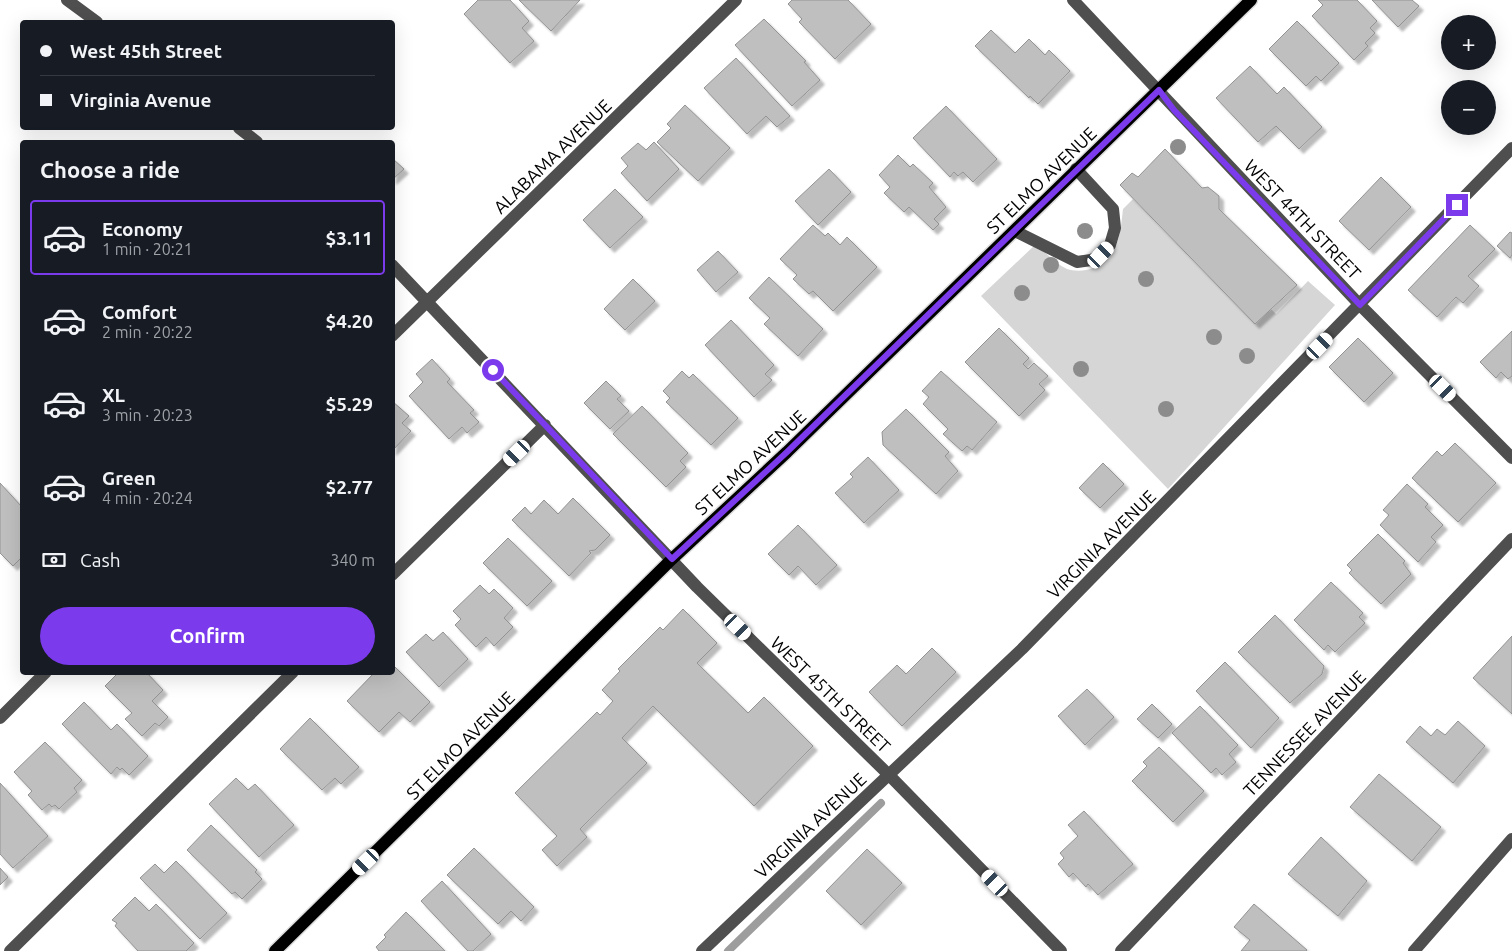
<!DOCTYPE html>
<meta charset="utf-8">
<style>
:root{--surface:#171b24;--page:#242831;--text:#f1f3f6;--muted:#9ea1a6;--line:#363941;--accent:#7c3aed}
body{margin:0;font-family:Ubuntu,sans-serif;background:var(--page);color:var(--text);height:100vh;display:flex;flex-direction:column;font-size:19px;white-space:nowrap}
*{box-sizing:border-box;margin:0}
p{font-size:16px;color:var(--muted)}
.icon{flex:none;width:28px;height:28px;fill:none;stroke:currentColor;stroke-width:2;stroke-linecap:round;stroke-linejoin:round}
.map{position:relative;flex:1;overflow:hidden}
.sheet{position:absolute;left:20px;top:140px;width:375px;height:535px;display:flex;flex-direction:column;background:var(--surface);border-radius:5px;box-shadow:0 5px 20px #0002}
.sheet>*{flex:none}
.guide{position:absolute;left:20px;top:20px;width:375px;height:110px;border-radius:5px;box-shadow:0 5px 20px #0002;display:grid;align-content:center;height:110px;padding:0 20px;background:var(--surface)}
.controls{position:absolute;left:1441px;top:15px;display:grid;gap:10px}
.controls a{display:grid;place-items:center;width:55px;height:55px;border-radius:50%;background:var(--surface);box-shadow:0 5px 20px #0002;font-size:25px}
.end{position:absolute;width:22px;height:22px;margin:-11px;border:6px solid #7c3aed;background:#fff;box-shadow:0 0 0 2px #fff}
.from{border-radius:50%}
.car{position:absolute;width:15px;height:30px;margin:-15px -8px;border-radius:6px;box-shadow:0 0 4px 1px #0007;background:linear-gradient(#fff 24%,#345 0 40%,#fff 0 76%,#345 0 86%,#fff 0)}
.guide b{display:flex;align-items:center;gap:18px;height:48px;font-size:19px}
.guide b+b{border-top:1px solid var(--line)}
.guide i{width:12px;height:12px;background:var(--text)}
ul{padding:0;list-style:none}
li{display:flex;align-items:center;gap:15px;height:75px;margin:0 10px 8px;padding:0 10px;border:2px solid transparent;border-radius:5px}
li div{flex:1}
li b{display:block;font-size:19px}
li em{font-style:normal;font-weight:600}
li.active{border-color:var(--accent)}
li>.icon{width:45px;height:45px;stroke-width:1.5}
h2{padding:0 20px;font-size:22px;line-height:60px}
.pay{display:flex;align-items:center;gap:12px;height:55px;padding:0 20px;font-size:19px}
.pay p{margin-inline-start:auto}
.primary-button{display:flex;gap:10px;margin-top:auto;padding:10px 20px}
.primary-button a{flex:1;height:58px;border-radius:30px;background:var(--accent);color:#fff;font-size:20px;font-weight:600;line-height:58px;text-align:center}
.map>svg:first-child{display:block}
</style>
<div class="map">
<svg width="1512" height="951" viewBox="0 0 1512 951">
<defs>
<filter id="shadow"><feDropShadow dx="4.5" dy="4.5" stdDeviation="1" flood-color="#0004"/></filter>
</defs>
<rect width="100%" height="100%" fill="#fff"/>
<!-- green -->
<path fill="#d6d6d6" d="M1133,199L1255,324L1271,309L1276,314L1308,281L1335,305L1168,489L981,296L1036,244C1045,252 1056,264 1067,269C1073,271 1080,271 1086,270C1118,264 1120,236 1123,209Z"/>
<g fill="none" stroke-linecap="round" stroke-linejoin="round">
<!-- stream -->
<path stroke="#9d9d9d" stroke-width="8" d="M728,951L881,803"/>
</g>
<!-- building -->
<path fill="#bfbfbf" stroke="#939393" filter="url(#shadow)" d="M478,0H510L529,21L522,28L534,41L510,63L464,14Z
M519,0H580L551,31Z
M792,0H848L871,24L835,59L799,22L802,19L788,4Z
M1318,0H1357L1377,21L1370,28L1375,33L1365,43L1368,46L1354,60L1312,16L1323,5Z
M1372,0H1412L1419,6L1398,27Z
M764,19L806,61L804,62L820,80L792,106L735,45Z
M1297,21L1339,63L1321,81L1316,76L1306,86L1269,49Z
M991,30L1015,53L1029,39L1045,55L1049,50L1070,71L1038,104L1030,96L1029,98L975,46Z
M736,58L790,116L777,127L766,116L747,134L704,88Z
M1250,66L1277,94L1284,87L1322,127L1299,149L1276,126L1258,142L1216,98Z
M685,105L730,148L698,181L657,142L671,128L667,124Z
M946,106L997,159L973,182L963,172L958,176L954,172L950,177L913,138Z
M654,142L679,169L647,201L621,173L628,166L621,158L638,143L646,150Z
M1165,149L1202,188L1208,187L1219,196V209L1297,285L1255,324L1120,185L1132,173L1138,177Z
M898,155L910,167L913,164L933,183L929,187L946,207L934,219L939,224L933,230L909,207L904,212L884,193L890,187L879,175Z
M392,158L404,169L392,180Z
M829,169L851,192L818,225L795,201Z
M1381,177L1411,207L1369,250L1339,221Z
M615,189L643,217L610,248L583,220Z
M813,225L825,236L828,233L840,245L847,237L877,267L833,311L813,291L809,294L793,279L797,275L780,259Z
M1470,225L1495,249L1468,276L1479,286L1463,303L1456,297L1437,317L1408,290Z
M1510,232L1512,233V255L1510,258L1497,246Z
M718,251L738,272L716,292L697,270Z
M769,277L823,329L798,356L764,324L770,318L749,298Z
M633,279L655,301L625,330L604,309Z
M731,320L774,365L765,374L772,380L754,397L705,345Z
M999,328L1029,358L1023,364L1028,369L1034,363L1048,376L1039,384L1045,390L1019,416L965,362Z
M1512,331V376L1508,379L1501,372L1496,378L1480,362Z
M1358,338L1393,373L1364,402L1329,367Z
M432,359L450,379L447,382L474,410L470,413L479,422L467,433L462,427L449,439L409,396L423,382L416,374Z
M682,371L689,378L693,374L738,418L711,445L666,402L670,398L663,391Z
M941,371L997,422L972,450L967,446L962,451L943,434L948,429L923,404L929,397L922,391Z
M606,381L621,396L617,399L629,411L610,429L584,403Z
M392,401L409,416L402,423L411,431L392,451Z
M642,406L688,453L680,461L686,467L666,487L613,434Z
M906,409L949,452L945,456L958,471L936,494L883,445L882,432Z
M1455,443L1496,483L1458,522L1412,478L1437,451L1442,456Z
M868,457L899,490L864,523L835,493L853,477L850,474Z
M1103,463L1124,484L1100,508L1079,488Z
M0,483L22,507V557L13,566L0,553Z
M1407,484L1428,504L1425,507L1443,525L1431,537L1436,542L1418,562L1380,525L1389,515L1383,510Z
M573,498L610,535L595,550L589,551L591,553L569,576L512,520L525,507L531,514L544,500L558,514Z
M798,525L837,565L816,585L798,566L789,575L768,554Z
M1378,534L1405,561L1403,563L1411,574L1381,604L1349,573L1352,570L1347,565Z
M508,538L552,581L527,606L483,563Z
M1331,582L1363,613L1359,617L1365,623L1335,652L1328,645L1324,650L1294,620Z
M480,585L489,594L494,589L513,608L504,618L513,627L494,646L486,637L476,647L455,625L461,619L453,611Z
M683,609L717,643L697,663L748,713L764,697L813,746L754,806L653,706L622,738L647,763L580,829L587,837L557,866L542,850L557,836L515,793L597,712L600,715L613,701L602,690L620,671L618,669L660,627L663,630Z
M1275,615L1324,666L1322,674L1290,703L1238,652Z
M443,632L468,659L439,687L406,652L426,634L433,641Z
M1512,636V714L1473,678Z
M932,648L956,672L902,726L869,692L897,665L906,674Z
M1225,662L1279,718L1251,748L1196,691Z
M392,664L430,702L410,722L399,712L379,732L347,701L375,672H392Z
M119,672H146L163,690L152,701L168,717L159,726L155,723L142,736L125,719L132,713L105,686Z
M1087,689L1114,717L1085,745L1058,716Z
M84,702L111,730L117,724L148,756L129,775L122,768L120,770L117,767L111,774L62,724Z
M1152,704L1172,724L1158,738L1137,719Z
M1200,706L1238,745L1229,754L1236,762L1222,775L1216,768L1211,773L1172,733Z
M310,718L359,767L341,784L335,778L322,790L280,749Z
M1458,721L1485,746L1453,783L1406,742L1420,726L1431,736L1437,729L1445,735Z
M45,742L82,780L74,788L77,792L59,809L55,805L52,807L49,804L42,810L28,795L32,791L14,772Z
M1159,747L1204,791L1173,822L1132,781L1147,766L1143,762Z
M1379,774L1441,827L1412,861L1350,807Z
M236,778L248,790L255,784L294,825L259,857L209,804Z
M0,783L48,836L13,868L0,854Z
M1084,811L1133,864L1098,895L1088,884L1086,887L1073,873L1069,877L1058,864L1064,858L1060,853L1078,836L1068,825Z
M211,825L257,870L255,872L262,879L242,899L235,892L232,894L187,850Z
M1321,837L1367,881L1338,916L1288,874Z
M474,848L534,907L521,921L511,911L498,924L447,875Z
M867,849L902,883L861,925L826,891Z
M176,861L227,913L200,939L140,878L155,864L164,873Z
M0,868L8,877L0,885Z
M442,881L491,934L473,951H468L421,901Z
M135,897L149,911L156,904L194,943L186,951H138L115,926L117,923L112,920Z
M1254,904L1307,950L1306,951H1241L1250,940L1234,927Z
M406,912L445,951H379L376,947L386,937L384,935Z"/>
<g fill="none" stroke-linecap="round" stroke-linejoin="round">
<defs>
<path id="major" d="M275,951L672,559L787,452L1251,0"/>
</defs>
<!-- major casing -->
<use href="#major" stroke="#dbdbdb" stroke-width="15"/>
<!-- minor -->
<path stroke="#4f4f4f" stroke-width="12" d="M67,0L97,22
M1073,0L1360,305L1512,458
M239,128L257,142
M1015,231L1077,262L1091,260L1101,255L1110,245L1115,228L1113,209L1076,169
M392,265L697,587L889,775L1061,951
M392,336L736,0
M392,575L545,425
M0,718L46,672
M10,951L293,672
M702,951L1022,649L1512,148
M1121,951L1512,539
M1414,951L1512,839"/>
<!-- major -->
<use href="#major" stroke="#000" stroke-width="12"/>
</g>
<!-- trees -->
<g fill="#8c8c8c">
<circle cx="1178" cy="147" r="8"/>
<circle cx="1085" cy="231" r="8"/>
<circle cx="1051" cy="265" r="8"/>
<circle cx="1146" cy="279" r="8"/>
<circle cx="1022" cy="293" r="8"/>
<circle cx="1214" cy="337" r="8"/>
<circle cx="1247" cy="356" r="8"/>
<circle cx="1081" cy="369" r="8"/>
<circle cx="1166" cy="409" r="8"/>
</g>
<g fill="none" stroke-linecap="round" stroke-linejoin="round">
<!-- route -->
<path stroke="#7c3aed" stroke-width="6" d="M493,370L672,559L787,452L1159,90L1174,110L1360,305L1457,205"/>
</g>
<g text-anchor="middle" dominant-baseline="central" stroke-width="4" stroke-linejoin="round" paint-order="stroke">
<!-- street labels -->
<g font-size="18" fill="#000" stroke="#fff">
<text transform="translate(552 156) rotate(-44)">ALABAMA AVENUE</text>
<text transform="translate(1041 180) rotate(-44)">ST ELMO AVENUE</text>
<text transform="translate(1303 219) rotate(46)">WEST 44TH STREET</text>
<text transform="translate(750 462) rotate(-43)">ST ELMO AVENUE</text>
<text transform="translate(1101 544) rotate(-45)">VIRGINIA AVENUE</text>
<text transform="translate(831 694) rotate(44)">WEST 45TH STREET</text>
<text transform="translate(1304 733) rotate(-46)">TENNESSEE AVENUE</text>
<text transform="translate(460 745) rotate(-45)">ST ELMO AVENUE</text>
<text transform="translate(810 825) rotate(-43)">VIRGINIA AVENUE</text>
</g>
</g>
</svg>
<div class="controls">
<a>+</a>
<a>−</a>
</div>
<i class="end from" style="left:493px;top:370px"></i>
<i class="end" style="left:1457px;top:205px"></i>
<i class="car" style="left:1101px;top:255px;rotate:44deg"></i>
<i class="car" style="left:1320px;top:346px;rotate:44deg"></i>
<i class="car" style="left:1443px;top:388px;rotate:135deg"></i>
<i class="car" style="left:517px;top:453px;rotate:226deg"></i>
<i class="car" style="left:738px;top:627px;rotate:134deg"></i>
<i class="car" style="left:366px;top:862px;rotate:226deg"></i>
<i class="car" style="left:995px;top:883px;rotate:316deg"></i>
<div class="guide">
<b><i class="from"></i>West 45th Street</b>
<b><i></i>Virginia Avenue</b>
</div>
<section class="sheet">
<h2>Choose a ride</h2>
<ul>
<li class="active"><svg class="icon" aria-label="car" viewBox="0 0 24 24"><path d="M5 17H2v-5l4-1 3-4h7l3 4 3 1v5h-3M9 17h6M6 11h13"/><circle cx="7" cy="17" r="2"/><circle cx="17" cy="17" r="2"/></svg><div><b>Economy</b><p>1 min · 20:21</p></div><em>$3.11</em></li>
<li><svg class="icon" aria-label="car" viewBox="0 0 24 24"><path d="M5 17H2v-5l4-1 3-4h7l3 4 3 1v5h-3M9 17h6M6 11h13"/><circle cx="7" cy="17" r="2"/><circle cx="17" cy="17" r="2"/></svg><div><b>Comfort</b><p>2 min · 20:22</p></div><em>$4.20</em></li>
<li><svg class="icon" aria-label="car" viewBox="0 0 24 24"><path d="M5 17H2v-5l4-1 3-4h7l3 4 3 1v5h-3M9 17h6M6 11h13"/><circle cx="7" cy="17" r="2"/><circle cx="17" cy="17" r="2"/></svg><div><b>XL</b><p>3 min · 20:23</p></div><em>$5.29</em></li>
<li><svg class="icon" aria-label="car" viewBox="0 0 24 24"><path d="M5 17H2v-5l4-1 3-4h7l3 4 3 1v5h-3M9 17h6M6 11h13"/><circle cx="7" cy="17" r="2"/><circle cx="17" cy="17" r="2"/></svg><div><b>Green</b><p>4 min · 20:24</p></div><em>$2.77</em></li>
</ul>
<div class="pay"><svg class="icon" aria-label="cash" viewBox="0 0 24 24"><path d="M3 7h18v10H3z"/><circle cx="12" cy="12" r="2"/></svg>Cash<p>340 m</p></div>
<div class="primary-button"><a>Confirm</a></div>
</section>
</div>
